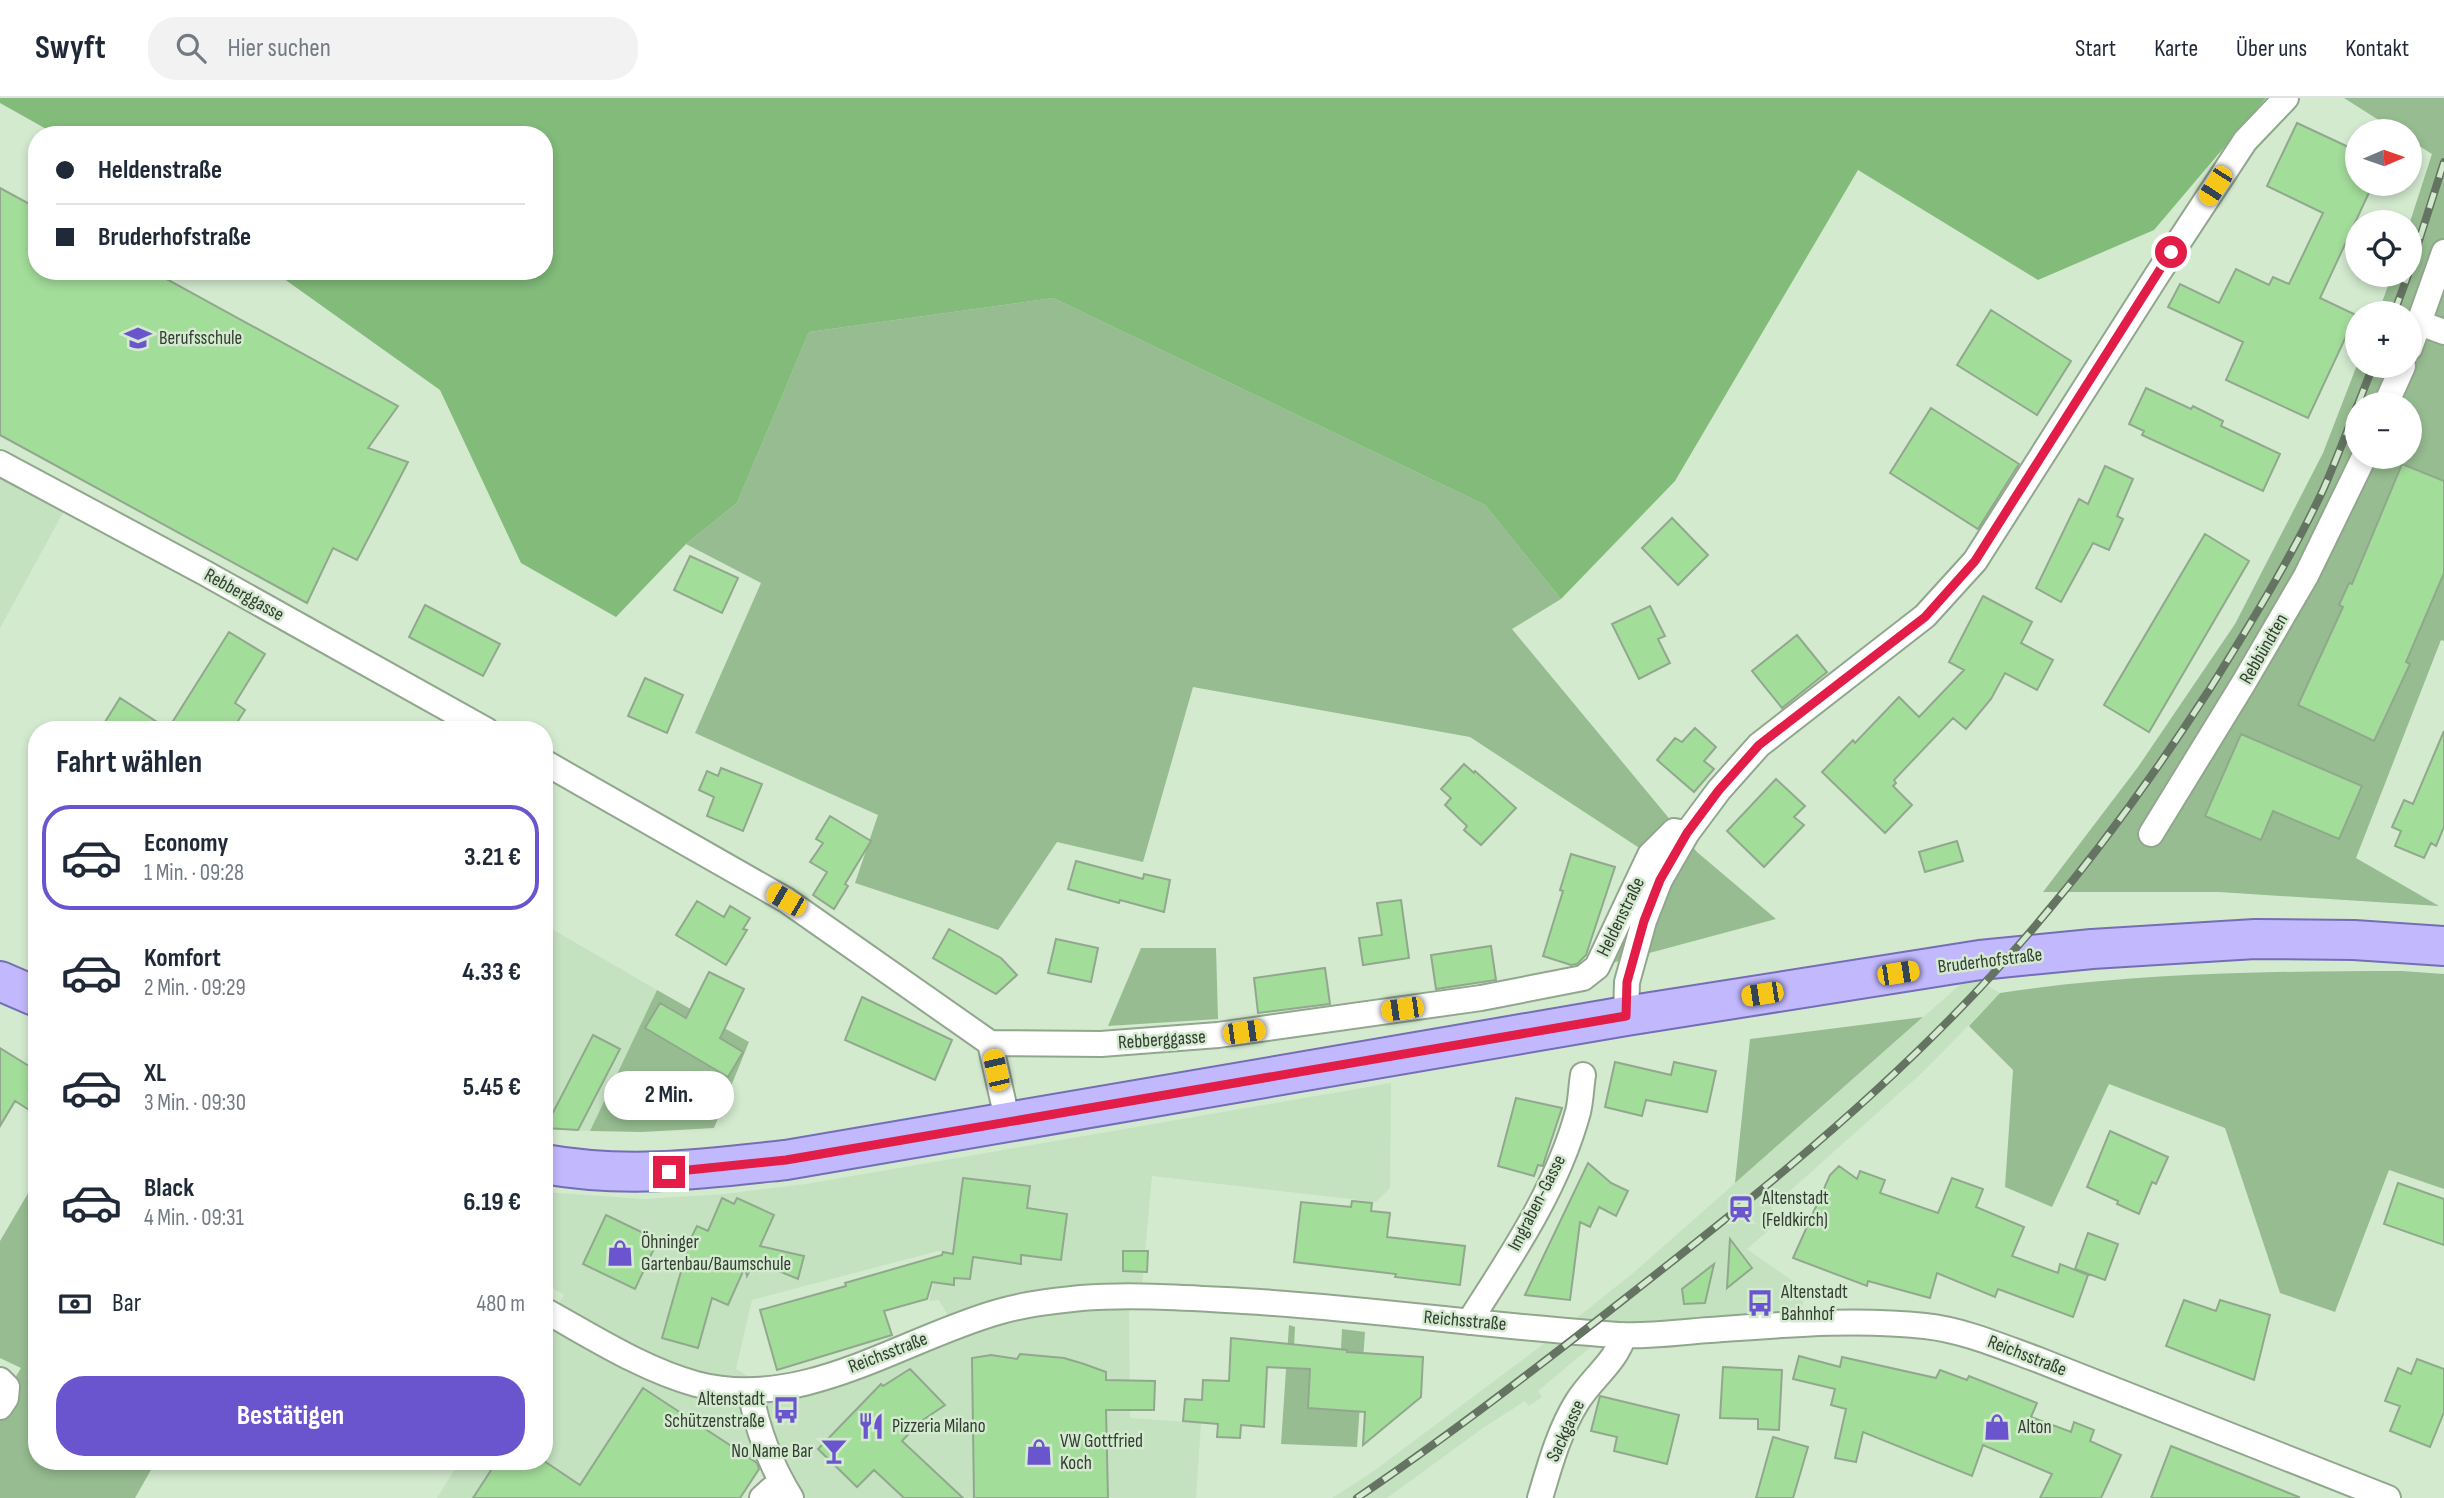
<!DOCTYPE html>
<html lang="de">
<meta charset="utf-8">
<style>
:root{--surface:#fff;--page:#f2f2f3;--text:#1f2937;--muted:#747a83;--line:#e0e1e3;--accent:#6b55ce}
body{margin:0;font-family:"Sofia Sans Condensed",sans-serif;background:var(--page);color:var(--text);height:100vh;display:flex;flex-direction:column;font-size:26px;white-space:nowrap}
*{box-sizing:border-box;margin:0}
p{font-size:23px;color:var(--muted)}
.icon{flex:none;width:38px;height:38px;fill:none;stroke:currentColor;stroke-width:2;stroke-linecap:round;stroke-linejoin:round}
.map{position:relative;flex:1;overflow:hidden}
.details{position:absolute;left:28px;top:623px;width:525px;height:749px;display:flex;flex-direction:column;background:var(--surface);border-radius:28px;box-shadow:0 4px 10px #0003}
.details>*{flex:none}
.hud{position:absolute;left:28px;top:28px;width:525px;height:154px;border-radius:28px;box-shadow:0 4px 10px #0003;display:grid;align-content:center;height:154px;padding:0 28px;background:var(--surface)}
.needle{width:46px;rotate:88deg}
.controls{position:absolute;left:2345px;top:21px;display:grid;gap:14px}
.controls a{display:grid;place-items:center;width:77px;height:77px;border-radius:50%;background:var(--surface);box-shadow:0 4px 10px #0003;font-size:35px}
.end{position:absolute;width:32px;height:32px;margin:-16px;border:9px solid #e11d48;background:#fff;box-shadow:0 0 0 4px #fff}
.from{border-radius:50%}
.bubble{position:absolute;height:49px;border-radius:24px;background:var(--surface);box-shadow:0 4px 10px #0003;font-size:23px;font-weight:700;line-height:49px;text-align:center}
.car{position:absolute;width:21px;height:42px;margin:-21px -10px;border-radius:9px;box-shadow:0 0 5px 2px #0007;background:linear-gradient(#f5c518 24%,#345 0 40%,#f5c518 0 76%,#345 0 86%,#f5c518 0)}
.hud b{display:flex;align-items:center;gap:24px;height:66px;font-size:26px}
.hud b+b{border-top:2px solid var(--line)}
.hud i{width:18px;height:18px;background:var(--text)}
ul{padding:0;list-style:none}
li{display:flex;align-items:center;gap:21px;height:105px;margin:0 14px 10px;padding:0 14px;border:4px solid transparent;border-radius:28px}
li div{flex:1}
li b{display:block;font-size:26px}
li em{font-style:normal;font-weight:700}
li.selected{border-color:var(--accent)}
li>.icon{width:63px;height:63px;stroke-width:1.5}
h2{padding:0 28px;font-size:32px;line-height:84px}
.pay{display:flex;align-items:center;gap:18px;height:77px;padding:0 28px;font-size:26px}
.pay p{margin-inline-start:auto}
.primary-button{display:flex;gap:14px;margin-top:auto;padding:14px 28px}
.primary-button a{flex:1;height:80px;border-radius:28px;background:var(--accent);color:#fff;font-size:28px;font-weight:700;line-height:80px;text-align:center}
header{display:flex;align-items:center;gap:42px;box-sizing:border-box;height:98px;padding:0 35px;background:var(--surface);border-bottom:2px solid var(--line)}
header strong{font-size:33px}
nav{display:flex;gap:38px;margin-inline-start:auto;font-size:24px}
.search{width:490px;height:63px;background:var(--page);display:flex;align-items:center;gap:18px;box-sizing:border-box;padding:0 24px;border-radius:28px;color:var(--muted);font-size:26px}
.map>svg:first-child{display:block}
</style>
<header>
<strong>Swyft</strong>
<div class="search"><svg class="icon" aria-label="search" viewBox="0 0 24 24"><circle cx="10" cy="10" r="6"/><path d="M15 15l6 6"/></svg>Hier suchen</div>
<nav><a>Start</a><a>Karte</a><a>Über uns</a><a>Kontakt</a></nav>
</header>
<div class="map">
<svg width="2444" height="1400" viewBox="0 0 2444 1400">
<rect width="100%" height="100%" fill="#d3eacf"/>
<!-- built -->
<path fill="#c4e1c0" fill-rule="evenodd" d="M0,365L70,402L0,530Z
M545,827L657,892L590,1033L544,1031Z
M1970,878L2000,895L1924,973L1771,1110L1780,1122L1747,1151L1807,1193L1796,1227L1606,1236L1538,1293L1542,1299L1529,1308L1525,1303L1483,1330L1387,1400H1332L1371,1375L1545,1245L1632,1176Z
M1391,985L1390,1090L1376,1104L1152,1078L1141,1199L1129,1200L1130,1320L1201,1325L1196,1400H805L794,1387L760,1368L692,1323L665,1400H437L460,1363H544V1229L564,1197L544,1185V1094L645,1101L724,1096L806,1086ZM938,1153L942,1154L929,1203L939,1202L959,1237L779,1297L736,1271L752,1202Z"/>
<!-- green -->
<path fill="#97bc91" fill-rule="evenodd" d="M2344,0H2444V543L2441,542L2356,760L2439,808L2219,794H2043L2138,669L2235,526L2323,355L2357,267L2410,268V215H2378L2392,177H2410V124L2432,56L2410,42V33H2396ZM2357,306H2410V359H2357Z
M1053,200L1485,407L1561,501L1512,531L1697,754L1776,821L1597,869L1650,757L1470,639L1193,589L1143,764L1057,744L998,832L855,785L878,717L695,635L761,485L686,446L737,405L809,234Z
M1141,850H1216L1218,921L1108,928Z
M2402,873L2444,876V1091L2389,1072L2335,1214L2280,1195L2225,1030L2109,986L2052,1109L2005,1089L2013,972L1969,928L2000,895C2132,875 2268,873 2402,873Z
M657,892L749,944L714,1030L642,1034L590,1033Z
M1923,919L1735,1085L1750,941Z
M37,1080V1363H156L135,1400H0V1305L21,1270L0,1260V1143Z
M1289,1227L1295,1229L1293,1270L1310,1271L1308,1310L1342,1313L1347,1252L1341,1251L1342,1231L1365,1234L1357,1349L1281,1346Z"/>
<!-- forest -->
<path fill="#82bb7a" d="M0,0H2266L2154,132L2038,182L1858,72L1675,383L1561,501L1485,407L1053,200L809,234L737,405L686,446L616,519L521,465L440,292L273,173H544V37H57L0,5Z"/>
<!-- building -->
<path fill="#a3dd9a" stroke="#91a88e" stroke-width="2" d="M2297,25L2357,53V86H2373L2320,200L2356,217L2308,320L2226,282L2243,244L2168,209L2180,186L2219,205L2236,171L2269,187L2273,179L2289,186L2323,115L2267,88Z
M0,90L37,110V173H152L398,308L368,350L408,364L357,462L333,450L307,505L0,337Z
M1991,212L2071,263L2037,317L1957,267Z
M2146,290L2191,311L2193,308L2223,323L2221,328L2280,356L2263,393L2142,337L2144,333L2129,326Z
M1931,310L2019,366L1978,431L1890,375Z
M2402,366L2444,383V475L2406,564L2410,566L2374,643L2298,607L2343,509L2339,507L2349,485L2352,486Z
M2105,368L2133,381L2117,418L2123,421L2109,452L2093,445L2061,504L2036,490L2079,401L2088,406Z
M1672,420L1708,457L1678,487L1642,450Z
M2205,436L2249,463L2149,634L2104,607Z
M690,458L738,480L722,515L674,492Z
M1983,498L2032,524L2021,545L2053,562L2037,592L2005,575L1991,601L1966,631L1953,620L1894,682L1896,685L1893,688L1912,707L1885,735L1822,674L1853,642L1855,645L1899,599L1919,619L1964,572L1949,564Z
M425,507L500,546L483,578L409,539Z
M1650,508L1665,538L1658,541L1670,565L1639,581L1612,526Z
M229,534L265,556L235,605L245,612L232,632H100L120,600L168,631Z
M1797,537L1827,574L1782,610L1752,573Z
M645,580L683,597L667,635L628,618Z
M1695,630L1716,649L1704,663L1714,671L1694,694L1657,662L1675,640L1682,644Z
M2444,633V729L2436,748L2431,745L2424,760L2395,748L2401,733L2392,729L2404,702L2413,706Z
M2241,636L2362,688L2339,741L2273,713L2261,742L2205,718Z
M1464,666L1474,675L1475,673L1516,710L1481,747L1464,732L1467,728L1445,707L1451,700L1441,691Z
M721,670L762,686L743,733L707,718L714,699L699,692L707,673L718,678Z
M1776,681L1805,708L1794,719L1804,727L1764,769L1727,733Z
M830,718L871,743L845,786L848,788L834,811L813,797L827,774L810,764L823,745L816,741Z
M1957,743L1963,763L1925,774L1919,754Z
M1571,756L1615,769L1586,857L1577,866L1571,867L1543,858L1563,793L1560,792Z
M1076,763L1143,781L1144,776L1170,782L1164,814L1120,802L1119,805L1068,791Z
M1401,802L1409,860L1363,867L1359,840L1382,837L1377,805Z
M697,803L724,819L730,808L750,820L743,831L747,832L726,867L676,837Z
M949,831L1001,860L1017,877L996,896L933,860Z
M1056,841L1098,850L1091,884L1048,875Z
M1491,848L1496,882L1436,891L1431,857Z
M1325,870L1330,906L1258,915L1254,880Z
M709,874L744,891L720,940L743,954L728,979L645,930L660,905L686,920Z
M862,899L952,942L935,982L845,942Z
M593,937L620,951L578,1032L545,1030Z
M0,950L37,973V1017L15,1003L0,1028Z
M1615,964L1671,977L1674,964L1716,973L1707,1014L1646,1002L1642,1018L1605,1009Z
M1516,1000L1562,1010L1544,1064L1543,1068L1538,1067L1534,1078L1498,1068Z
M2110,1033L2168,1059L2156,1086L2152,1084L2139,1116L2117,1106L2118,1103L2087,1089Z
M1588,1065L1611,1085L1628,1093L1616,1118L1599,1109L1590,1129L1580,1124L1570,1202L1525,1197Z
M1839,1068L1857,1081L1860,1073L1885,1082L1880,1095L1938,1115L1952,1080L1983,1091L1976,1109L2024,1129L2012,1158L2058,1175L2060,1166L2088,1177L2073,1219L1998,1191L1995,1199L1937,1175L1930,1200L1868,1183L1867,1188L1793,1160L1830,1077Z
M963,1080L1030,1088L1027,1110L1067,1116L1061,1162L1021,1157V1166L973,1159L970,1181L954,1180V1187L932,1184L927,1201L884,1213L892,1237L777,1272L760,1212L846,1188L845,1185L942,1157L943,1154L953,1156Z
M2398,1085L2444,1101V1147L2384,1126Z
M722,1100L734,1106L737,1100L774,1117L760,1148L804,1158L798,1181L754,1163L747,1178L745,1169L728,1207L712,1200L698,1250L662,1240L690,1142L697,1128L708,1133Z
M1352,1103L1372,1105L1371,1113L1390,1115L1387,1139L1465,1148L1460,1187L1395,1179L1396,1176L1294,1164L1301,1104L1351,1109Z
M606,1117L658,1142L635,1191L583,1166Z
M2088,1135L2118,1146L2105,1182L2075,1171Z
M1730,1141L1752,1170L1727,1190Z
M1123,1153H1148L1147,1174L1123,1173Z
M1714,1166L1705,1205L1684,1206L1682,1191Z
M2184,1202L2216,1213L2220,1202L2270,1217L2254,1282L2166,1248Z
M1231,1240L1347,1252V1254L1423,1259L1421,1299L1363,1347L1365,1314L1308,1310L1310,1271L1267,1269L1264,1329L1241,1327L1240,1340L1217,1339L1218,1326L1183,1323L1185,1301L1202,1302L1203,1282L1229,1283Z
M1020,1256L1064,1260L1084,1266L1106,1274V1282L1155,1283L1154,1312H1106L1108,1400H974L972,1260L991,1257L1017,1261Z
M1799,1258L1840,1269L1842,1259L1936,1280L1940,1272L1967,1282L1969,1278L2037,1305L2031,1319L2071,1334L2074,1324L2094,1332L2090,1343L2121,1357L2101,1400H2040L2052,1376L1983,1347L1972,1378L1863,1334L1856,1364L1835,1360L1846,1311L1831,1307L1835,1291L1793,1281Z
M2417,1261L2444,1271V1314L2430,1349L2390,1333L2400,1308L2385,1303L2398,1270L2411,1276Z
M1723,1269L1782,1272L1779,1332L1758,1331V1321L1720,1320Z
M910,1271L945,1307L920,1324L902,1343L963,1400H904L874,1372L857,1389L818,1351L881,1286L883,1288Z
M643,1290L757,1365L759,1371L740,1400H473L497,1363H544L580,1387Z
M1600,1298L1679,1317L1667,1366L1614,1353L1617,1339L1591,1333Z
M1773,1339L1808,1349L1793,1400H1756Z
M2171,1348L2299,1399L2298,1400H2151Z"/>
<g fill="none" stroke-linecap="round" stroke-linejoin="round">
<defs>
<path id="street" d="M2420,225L2444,234
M2410,250L2444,154
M2386,306L2403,268
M0,365L205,475L486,632
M544,664L786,802L990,945L1101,946L1218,937L1481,900L1583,880L1597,869L1650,757L1674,733L1687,735
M2151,736L2243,586L2306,478L2364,359
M1626,918L1627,884L1644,823L1660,782L1687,735L1719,692L1759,647L1925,518L1975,463L2157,177L2245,43L2286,0
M990,945L1008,1025
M544,1212C593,1239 642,1271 696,1286C802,1314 900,1242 998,1214C1025,1206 1053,1203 1081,1200C1134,1196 1189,1200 1243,1203C1368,1210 1493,1229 1618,1237C1648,1239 1680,1234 1710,1232C1781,1227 1854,1220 1925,1228C1963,1232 2000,1248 2036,1261L2388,1400
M1469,1224C1511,1158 1557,1091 1578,1014C1581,1002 1581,989 1583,977
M0,1282L7,1289L6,1300L0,1309
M750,1293C757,1330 771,1368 791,1400
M762,1400L772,1391L783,1386
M1540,1400C1550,1367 1559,1333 1577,1304C1592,1280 1616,1264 1624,1237"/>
<path id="primary" d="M0,883L37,899
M544,1066C627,1081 703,1071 786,1062L1626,918L1980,862L2092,851L2255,841L2354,842L2444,848"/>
</defs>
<!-- street casing -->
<use href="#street" stroke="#91a78d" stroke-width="28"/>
<!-- primary casing -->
<use href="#primary" stroke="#746eb5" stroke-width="42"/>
<!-- street -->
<use href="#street" stroke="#fff" stroke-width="24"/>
<!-- primary -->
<use href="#primary" stroke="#c1b8fd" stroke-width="38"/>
<defs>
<path id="rail" d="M2410,171L2444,64
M2394,215L2408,177
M2358,306L2373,268
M1357,1400C1447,1339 1533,1273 1618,1206C1733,1116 1848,1025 1950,921C2049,821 2135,707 2211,589C2251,525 2291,460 2323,392C2335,365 2346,336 2357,308"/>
</defs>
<!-- rail casing -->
<use href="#rail" stroke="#657363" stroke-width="8"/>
<!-- rail -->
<use href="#rail" stroke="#d3eacf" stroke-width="5" stroke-dasharray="16" stroke-linecap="butt"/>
</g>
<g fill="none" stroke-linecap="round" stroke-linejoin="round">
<!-- route -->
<path stroke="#e11d48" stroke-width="9" d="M669,1074L786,1062L1626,918L1627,884L1644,823L1660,782L1687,735L1719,692L1759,647L1925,519L1975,463L2171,154"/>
</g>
<!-- icons -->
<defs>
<symbol id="university-bare" viewBox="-9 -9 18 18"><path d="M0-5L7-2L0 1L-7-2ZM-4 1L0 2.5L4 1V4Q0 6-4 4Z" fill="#6b55ce" stroke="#d3eacf" stroke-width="2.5" paint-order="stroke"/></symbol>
<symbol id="station-bare" viewBox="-9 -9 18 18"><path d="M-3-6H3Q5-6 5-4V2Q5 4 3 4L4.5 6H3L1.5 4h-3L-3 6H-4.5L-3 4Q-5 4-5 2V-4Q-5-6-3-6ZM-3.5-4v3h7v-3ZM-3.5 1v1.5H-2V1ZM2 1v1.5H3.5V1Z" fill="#6b55ce" stroke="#d3eacf" stroke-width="2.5" paint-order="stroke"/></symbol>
<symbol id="shop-bare" viewBox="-9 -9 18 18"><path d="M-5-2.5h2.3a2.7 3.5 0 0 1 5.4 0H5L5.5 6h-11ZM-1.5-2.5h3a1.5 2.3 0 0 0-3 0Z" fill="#6b55ce" stroke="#d3eacf" stroke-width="2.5" paint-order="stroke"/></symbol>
<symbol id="bus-bare" viewBox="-9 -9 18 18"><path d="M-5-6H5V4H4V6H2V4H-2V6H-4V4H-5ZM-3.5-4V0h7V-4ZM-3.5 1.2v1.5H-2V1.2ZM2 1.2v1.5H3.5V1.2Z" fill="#6b55ce" stroke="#d3eacf" stroke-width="2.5" paint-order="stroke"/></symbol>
<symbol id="restaurant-bare" viewBox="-9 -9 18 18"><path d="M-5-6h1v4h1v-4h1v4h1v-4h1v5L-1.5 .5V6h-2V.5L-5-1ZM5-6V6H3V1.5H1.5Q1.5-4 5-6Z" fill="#6b55ce" stroke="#d3eacf" stroke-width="2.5" paint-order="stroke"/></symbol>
<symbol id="bar-bare" viewBox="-9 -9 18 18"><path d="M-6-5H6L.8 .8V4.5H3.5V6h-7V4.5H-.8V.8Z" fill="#6b55ce" stroke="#d3eacf" stroke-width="2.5" paint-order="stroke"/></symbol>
</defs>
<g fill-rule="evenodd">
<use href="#university-bare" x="119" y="221" width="38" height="38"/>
<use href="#station-bare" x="1722" y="1092" width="38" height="38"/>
<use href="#shop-bare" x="601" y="1136" width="38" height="38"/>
<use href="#bus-bare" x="1741" y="1186" width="38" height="38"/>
<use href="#bus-bare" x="767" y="1293" width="38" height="38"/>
<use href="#restaurant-bare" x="852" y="1309" width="38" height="38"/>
<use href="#shop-bare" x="1978" y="1310" width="38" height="38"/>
<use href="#bar-bare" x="815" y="1334" width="38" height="38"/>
<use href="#shop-bare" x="1020" y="1335" width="38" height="38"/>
</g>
<g text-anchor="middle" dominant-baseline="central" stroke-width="5" stroke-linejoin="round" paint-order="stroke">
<!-- poi labels -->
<g font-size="19" fill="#333d32" stroke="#d3eacf" text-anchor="start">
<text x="159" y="240">Berufsschule</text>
<text x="1762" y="1100">Altenstadt<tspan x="1762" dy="22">(Feldkirch)</tspan></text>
<text x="641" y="1144">Öhninger<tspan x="641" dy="22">Gartenbau/Baumschule</tspan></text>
<text x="1781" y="1194">Altenstadt<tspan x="1781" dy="22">Bahnhof</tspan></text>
<text x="765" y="1301" text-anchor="end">Altenstadt<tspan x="765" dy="22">Schützenstraße</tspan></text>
<text x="892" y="1328">Pizzeria Milano</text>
<text x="2018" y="1329">Alton</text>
<text x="1060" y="1343">VW Gottfried<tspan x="1060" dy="22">Koch</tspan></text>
<text x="813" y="1353" text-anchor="end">No Name Bar</text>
</g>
<!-- street labels -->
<g font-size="19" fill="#333d32" stroke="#d3eacf">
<text transform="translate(244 497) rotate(29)">Rebberggasse</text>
<text transform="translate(2264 551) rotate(-60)">Rebbündten</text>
<text transform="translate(1621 819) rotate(-64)">Heldenstraße</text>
<text transform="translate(1990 863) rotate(-7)">Bruderhofstraße</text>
<text transform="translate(1162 942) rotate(-4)">Rebberggasse</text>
<text transform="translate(1537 1105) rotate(-63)">Imgraben-Gasse</text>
<text transform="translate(1465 1223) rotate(5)">Reichsstraße</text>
<text transform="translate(888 1255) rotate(-21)">Reichsstraße</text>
<text transform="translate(2027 1258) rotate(21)">Reichsstraße</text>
<text transform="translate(1566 1333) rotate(-65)">Sackgasse</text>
</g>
</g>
</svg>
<div class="controls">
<a><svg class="needle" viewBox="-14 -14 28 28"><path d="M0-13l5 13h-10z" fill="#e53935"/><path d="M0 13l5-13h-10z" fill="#747a83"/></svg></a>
<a><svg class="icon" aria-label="locate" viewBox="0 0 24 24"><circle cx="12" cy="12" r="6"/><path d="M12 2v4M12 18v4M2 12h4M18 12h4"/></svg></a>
<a>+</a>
<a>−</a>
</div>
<i class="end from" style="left:2171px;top:154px"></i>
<i class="end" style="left:669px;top:1074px"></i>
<div class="bubble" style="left:604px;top:973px;width:130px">2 Min.</div>
<i class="car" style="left:2215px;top:88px;rotate:213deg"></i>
<i class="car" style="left:786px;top:802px;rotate:300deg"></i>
<i class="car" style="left:1898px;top:875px;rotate:81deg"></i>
<i class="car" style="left:1762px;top:896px;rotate:261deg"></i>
<i class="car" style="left:1402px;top:911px;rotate:262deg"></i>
<i class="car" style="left:1244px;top:934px;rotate:82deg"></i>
<i class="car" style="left:996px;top:972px;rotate:347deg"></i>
<div class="hud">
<b><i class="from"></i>Heldenstraße</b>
<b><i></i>Bruderhofstraße</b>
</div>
<section class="details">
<h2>Fahrt wählen</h2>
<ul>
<li class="selected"><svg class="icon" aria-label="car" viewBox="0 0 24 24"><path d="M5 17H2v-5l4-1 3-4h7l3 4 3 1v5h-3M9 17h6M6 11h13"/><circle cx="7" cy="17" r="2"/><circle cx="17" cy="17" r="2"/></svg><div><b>Economy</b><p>1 Min. · 09:28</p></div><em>3.21 €</em></li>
<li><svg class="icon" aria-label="car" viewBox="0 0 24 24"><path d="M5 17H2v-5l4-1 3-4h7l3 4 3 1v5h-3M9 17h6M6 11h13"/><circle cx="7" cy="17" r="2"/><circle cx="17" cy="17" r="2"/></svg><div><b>Komfort</b><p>2 Min. · 09:29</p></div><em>4.33 €</em></li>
<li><svg class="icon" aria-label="car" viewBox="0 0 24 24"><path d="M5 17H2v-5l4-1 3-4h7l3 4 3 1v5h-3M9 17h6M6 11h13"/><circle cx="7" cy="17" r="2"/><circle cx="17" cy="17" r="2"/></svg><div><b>XL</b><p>3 Min. · 09:30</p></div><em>5.45 €</em></li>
<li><svg class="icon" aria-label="car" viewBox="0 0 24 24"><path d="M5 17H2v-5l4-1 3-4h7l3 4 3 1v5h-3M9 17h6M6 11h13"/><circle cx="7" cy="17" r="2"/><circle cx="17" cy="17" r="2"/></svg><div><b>Black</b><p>4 Min. · 09:31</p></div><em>6.19 €</em></li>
</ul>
<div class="pay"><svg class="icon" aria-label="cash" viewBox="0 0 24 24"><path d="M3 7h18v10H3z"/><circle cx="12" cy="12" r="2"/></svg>Bar<p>480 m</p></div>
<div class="primary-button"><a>Bestätigen</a></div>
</section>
</div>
